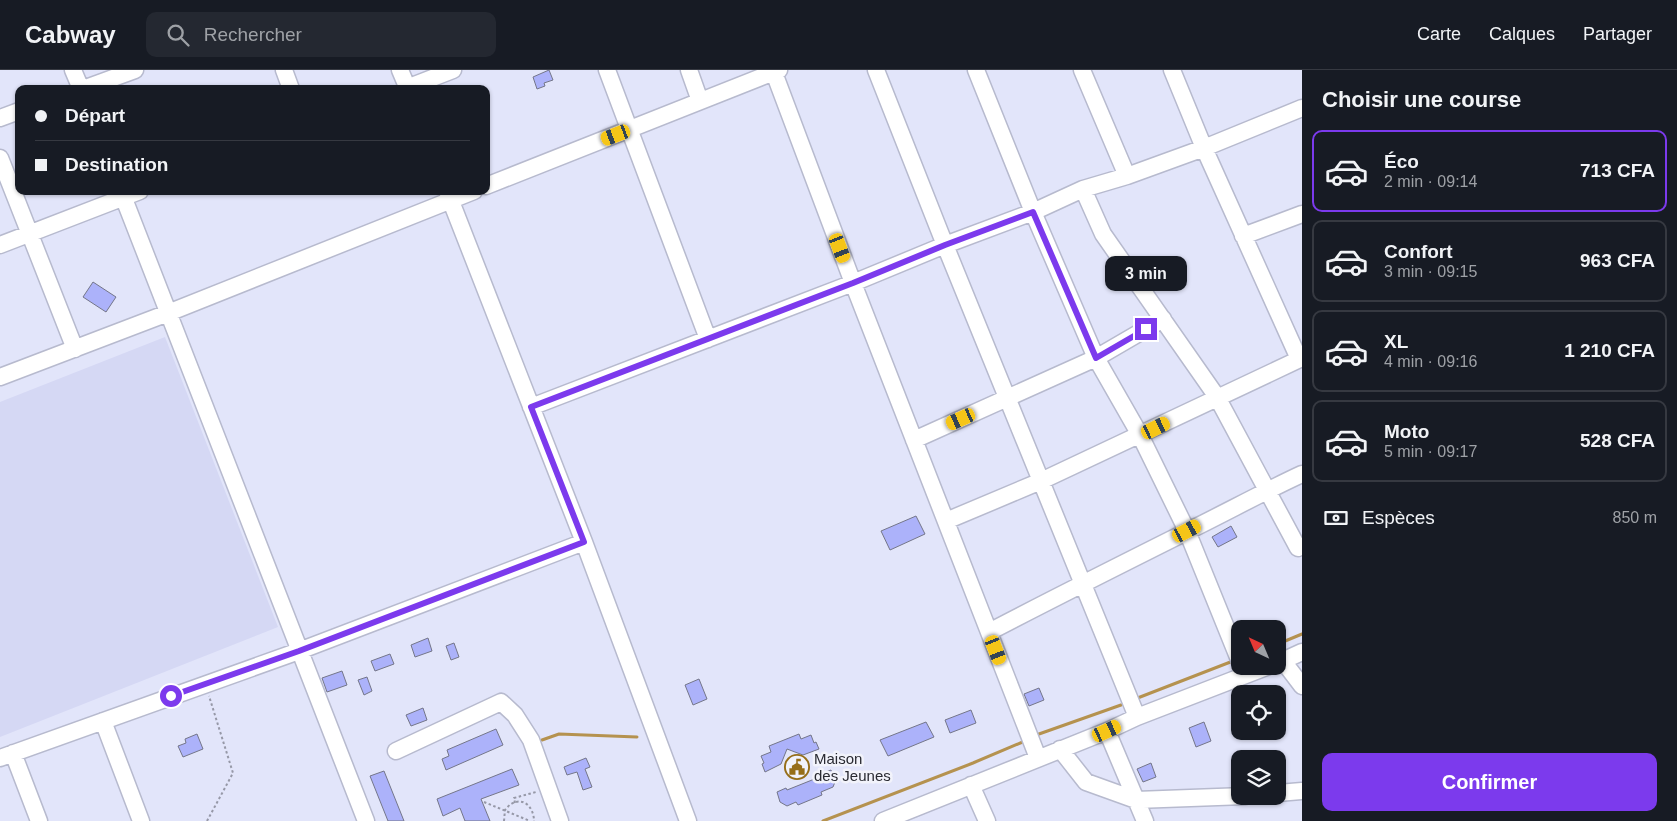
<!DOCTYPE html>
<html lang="fr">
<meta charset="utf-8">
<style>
:root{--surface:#171b24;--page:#242831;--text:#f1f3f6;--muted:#9ea1a6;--line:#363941;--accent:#7c3aed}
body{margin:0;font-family:Arial,sans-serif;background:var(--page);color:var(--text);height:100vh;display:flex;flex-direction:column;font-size:19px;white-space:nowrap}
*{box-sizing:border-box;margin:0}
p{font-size:16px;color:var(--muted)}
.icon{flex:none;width:28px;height:28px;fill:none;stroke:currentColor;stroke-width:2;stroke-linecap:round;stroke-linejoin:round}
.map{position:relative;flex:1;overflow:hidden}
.details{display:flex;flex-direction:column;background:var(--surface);width:375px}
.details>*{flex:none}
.banner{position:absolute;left:15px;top:15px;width:475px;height:110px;border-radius:10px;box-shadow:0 1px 4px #0004;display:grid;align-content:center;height:110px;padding:0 20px;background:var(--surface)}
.needle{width:32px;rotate:316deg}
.tools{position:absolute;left:1231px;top:550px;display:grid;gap:10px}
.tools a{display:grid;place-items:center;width:55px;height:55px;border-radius:10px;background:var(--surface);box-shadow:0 1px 4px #0004;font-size:25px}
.end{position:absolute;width:22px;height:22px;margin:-11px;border:6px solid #7c3aed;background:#fff;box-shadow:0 0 0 2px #fff}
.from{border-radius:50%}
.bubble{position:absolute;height:35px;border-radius:10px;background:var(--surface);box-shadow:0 1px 4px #0004;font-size:16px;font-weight:700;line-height:35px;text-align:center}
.car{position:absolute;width:15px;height:30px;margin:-15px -8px;border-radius:6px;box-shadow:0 0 4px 1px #0007;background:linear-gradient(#f5c518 24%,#345 0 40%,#f5c518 0 76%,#345 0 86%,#f5c518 0)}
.banner b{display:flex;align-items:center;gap:18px;height:48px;font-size:19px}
.banner b+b{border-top:1px solid var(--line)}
.banner i{width:12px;height:12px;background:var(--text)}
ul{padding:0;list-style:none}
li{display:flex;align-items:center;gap:15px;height:82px;margin:0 10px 8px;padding:0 10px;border:2px solid var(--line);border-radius:10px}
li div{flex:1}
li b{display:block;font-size:19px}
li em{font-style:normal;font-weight:700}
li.current{border-color:var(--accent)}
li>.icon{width:45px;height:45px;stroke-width:1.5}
h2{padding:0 20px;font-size:22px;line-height:60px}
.pay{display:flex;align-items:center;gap:12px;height:55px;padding:0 20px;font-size:19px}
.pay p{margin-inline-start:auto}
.cta{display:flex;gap:10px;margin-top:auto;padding:10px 20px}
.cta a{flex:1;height:58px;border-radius:10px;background:var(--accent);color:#fff;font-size:20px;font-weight:700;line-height:58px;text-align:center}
header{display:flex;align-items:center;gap:30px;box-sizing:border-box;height:70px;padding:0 25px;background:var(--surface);border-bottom:1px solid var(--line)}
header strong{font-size:24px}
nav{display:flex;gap:28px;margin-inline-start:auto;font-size:18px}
.search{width:350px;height:45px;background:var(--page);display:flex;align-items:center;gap:12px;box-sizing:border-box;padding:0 18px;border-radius:10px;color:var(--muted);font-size:19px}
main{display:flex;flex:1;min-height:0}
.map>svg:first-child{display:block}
</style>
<header>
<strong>Cabway</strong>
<div class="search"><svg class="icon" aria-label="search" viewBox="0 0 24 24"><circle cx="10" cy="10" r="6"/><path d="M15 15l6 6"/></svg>Rechercher</div>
<nav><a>Carte</a><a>Calques</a><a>Partager</a></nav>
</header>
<main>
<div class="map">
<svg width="1302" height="751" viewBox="0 0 1302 751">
<rect width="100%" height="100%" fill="#e2e5fa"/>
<!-- built -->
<path fill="#d5d8f4" d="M165,267L278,557L0,667V332Z"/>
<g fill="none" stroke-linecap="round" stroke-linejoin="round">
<!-- stream -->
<path stroke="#b5924f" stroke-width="3" d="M1278,574L1302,564
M1135,629L1233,591
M1039,664L1121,635
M542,670L559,664L637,667
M823,751L973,693L1025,671"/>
</g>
<!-- building -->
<path fill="#acb2fa" stroke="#747689" d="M549,0L553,10L544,13L545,16L537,19L533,7Z
M93,212L116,227L106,242L83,227Z
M916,446L925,464L890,480L881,461Z
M1231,456L1237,467L1218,477L1212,467Z
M428,568L432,581L415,587L411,575Z
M454,573L459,587L451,590L446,576Z
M390,584L394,594L375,601L371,591Z
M342,601L347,615L327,622L322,608Z
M367,607L372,621L364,625L358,610Z
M699,609L707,629L693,635L685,615Z
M1039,618L1044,630L1029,636L1024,624Z
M423,638L427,650L411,656L406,645Z
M971,640L976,653L950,663L945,650Z
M926,652L934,667L888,686L880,670Z
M1204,652L1211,671L1196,677L1189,658Z
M496,659L503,675L446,700L442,689L449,686L447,680Z
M197,664L203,679L183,687L178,676L186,673L185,669Z
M799,664L801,669L811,665L814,673L816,672L819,679L803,685L787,679L781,694L765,702L762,694L764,693L761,686L771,682L769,676Z
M586,688L590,697L585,699L592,717L583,720L577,702L567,705L564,697Z
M1151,693L1156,707L1143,712L1137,699Z
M512,699L519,715L481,729L490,751H465L460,738L443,746L437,729Z
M831,700L835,712L833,717L821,722L822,725L798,735L796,732L787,736L780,732L777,722L786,718L787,720L817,708L816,706Z
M384,701L404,751H388L370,706Z"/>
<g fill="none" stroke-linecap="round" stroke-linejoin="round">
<defs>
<path id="minor" d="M73,0L81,19
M284,0L291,19
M400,0L408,19
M607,0L708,269
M689,0L700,31
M773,0L853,213L1038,688
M876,0L945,175L1137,647
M976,0L1033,142L1096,288L1140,365L1187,461L1240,592
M1082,0L1127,106
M1172,0L1204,78L1299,289
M83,19L135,0
M404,19L453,0
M0,48L19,41
M0,88L75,279
M486,116L779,0
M1083,119L1103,164L1217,327L1298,478L1302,476
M121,121L366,751
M447,121L584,472L688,751
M1243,166L1302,144
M0,175L140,121
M0,307L168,243L474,121
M531,337L853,213L945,175L1033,142L1083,119L1127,106L1204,78L1302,38
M914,370L1096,288L1163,249
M946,451L1041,411L1302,288
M989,562C1054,528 1120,495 1186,462C1225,443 1263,422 1302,404
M1283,591L1302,616
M1278,593L1302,582
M103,651L141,751
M1107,661L1145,751
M1060,679L1086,712L1136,730L1245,726
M396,681L501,632L515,645L531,670L560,751
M13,683L39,751
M0,688L299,581L584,472
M971,715L987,751
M1278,723L1302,721
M883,751L1107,661L1137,647L1269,596"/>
</defs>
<!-- minor casing -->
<use href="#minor" stroke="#b7bace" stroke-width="19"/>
<!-- path -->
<path stroke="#9698a7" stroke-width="2" stroke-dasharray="2.5 2.5" stroke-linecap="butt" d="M484,732L530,751
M515,733L514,728L536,722
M207,751L233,703L209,626
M504,751L505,740C507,738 509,735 511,734C525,726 534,739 534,751"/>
<!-- minor -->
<use href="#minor" stroke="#fff" stroke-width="16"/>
</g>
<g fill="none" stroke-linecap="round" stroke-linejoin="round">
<!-- route -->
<path stroke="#7c3aed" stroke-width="6" d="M171,626L299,581L584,472L531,337L853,213L945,175L1033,142L1096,288L1146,259"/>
</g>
<!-- icons -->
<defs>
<symbol id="civic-ring" viewBox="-11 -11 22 22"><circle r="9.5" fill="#f2f3fb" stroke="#966e19" stroke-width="1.5"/><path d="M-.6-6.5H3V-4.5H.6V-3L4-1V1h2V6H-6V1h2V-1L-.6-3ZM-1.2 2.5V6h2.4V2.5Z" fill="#966e19"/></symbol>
</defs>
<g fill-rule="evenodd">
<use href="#civic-ring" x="783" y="683" width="28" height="28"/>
</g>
<g text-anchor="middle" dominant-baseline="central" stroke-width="5" stroke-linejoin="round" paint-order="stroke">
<!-- poi labels -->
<g font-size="15" fill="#292a32" stroke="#f2f3fb" text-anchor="start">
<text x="814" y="688">Maison<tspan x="814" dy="17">des Jeunes</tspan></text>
</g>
</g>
</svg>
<div class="tools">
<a><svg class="needle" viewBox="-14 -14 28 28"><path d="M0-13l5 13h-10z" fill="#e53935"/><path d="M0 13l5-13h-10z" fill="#9ea1a6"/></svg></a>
<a><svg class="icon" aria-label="locate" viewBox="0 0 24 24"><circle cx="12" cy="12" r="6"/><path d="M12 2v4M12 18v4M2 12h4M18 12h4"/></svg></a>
<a><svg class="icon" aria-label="layers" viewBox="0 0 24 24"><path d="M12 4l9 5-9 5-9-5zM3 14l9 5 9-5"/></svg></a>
</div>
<i class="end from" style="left:171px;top:626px"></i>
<i class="end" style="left:1146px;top:259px"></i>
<div class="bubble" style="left:1105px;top:186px;width:82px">3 min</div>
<i class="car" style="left:616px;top:65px;rotate:249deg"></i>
<i class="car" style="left:840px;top:178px;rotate:159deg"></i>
<i class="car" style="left:961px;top:349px;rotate:246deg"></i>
<i class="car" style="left:1156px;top:358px;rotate:64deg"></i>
<i class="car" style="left:1187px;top:461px;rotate:62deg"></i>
<i class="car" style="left:996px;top:580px;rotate:159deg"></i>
<i class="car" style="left:1107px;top:661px;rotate:65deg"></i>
<div class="banner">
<b><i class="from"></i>Départ</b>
<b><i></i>Destination</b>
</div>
</div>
<section class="details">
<h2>Choisir une course</h2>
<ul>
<li class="current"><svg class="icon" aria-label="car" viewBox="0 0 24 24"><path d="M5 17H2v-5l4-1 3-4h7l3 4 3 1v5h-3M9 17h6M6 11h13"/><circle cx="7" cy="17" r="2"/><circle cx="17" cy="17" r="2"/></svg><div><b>Éco</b><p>2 min · 09:14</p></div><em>713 CFA</em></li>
<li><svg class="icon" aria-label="car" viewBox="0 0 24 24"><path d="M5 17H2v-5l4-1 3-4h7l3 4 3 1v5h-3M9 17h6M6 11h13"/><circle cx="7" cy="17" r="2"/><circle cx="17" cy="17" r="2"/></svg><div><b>Confort</b><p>3 min · 09:15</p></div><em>963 CFA</em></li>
<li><svg class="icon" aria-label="car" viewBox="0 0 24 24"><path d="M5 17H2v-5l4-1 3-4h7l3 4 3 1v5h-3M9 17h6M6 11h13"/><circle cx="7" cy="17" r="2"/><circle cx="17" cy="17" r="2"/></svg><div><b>XL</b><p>4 min · 09:16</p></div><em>1 210 CFA</em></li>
<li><svg class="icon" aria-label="car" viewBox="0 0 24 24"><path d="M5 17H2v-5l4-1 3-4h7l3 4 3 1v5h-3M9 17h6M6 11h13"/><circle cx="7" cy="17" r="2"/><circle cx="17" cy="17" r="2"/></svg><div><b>Moto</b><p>5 min · 09:17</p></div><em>528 CFA</em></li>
</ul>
<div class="pay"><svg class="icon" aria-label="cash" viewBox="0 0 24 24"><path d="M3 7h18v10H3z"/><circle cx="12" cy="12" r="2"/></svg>Espèces<p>850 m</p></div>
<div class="cta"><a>Confirmer</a></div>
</section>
</main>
